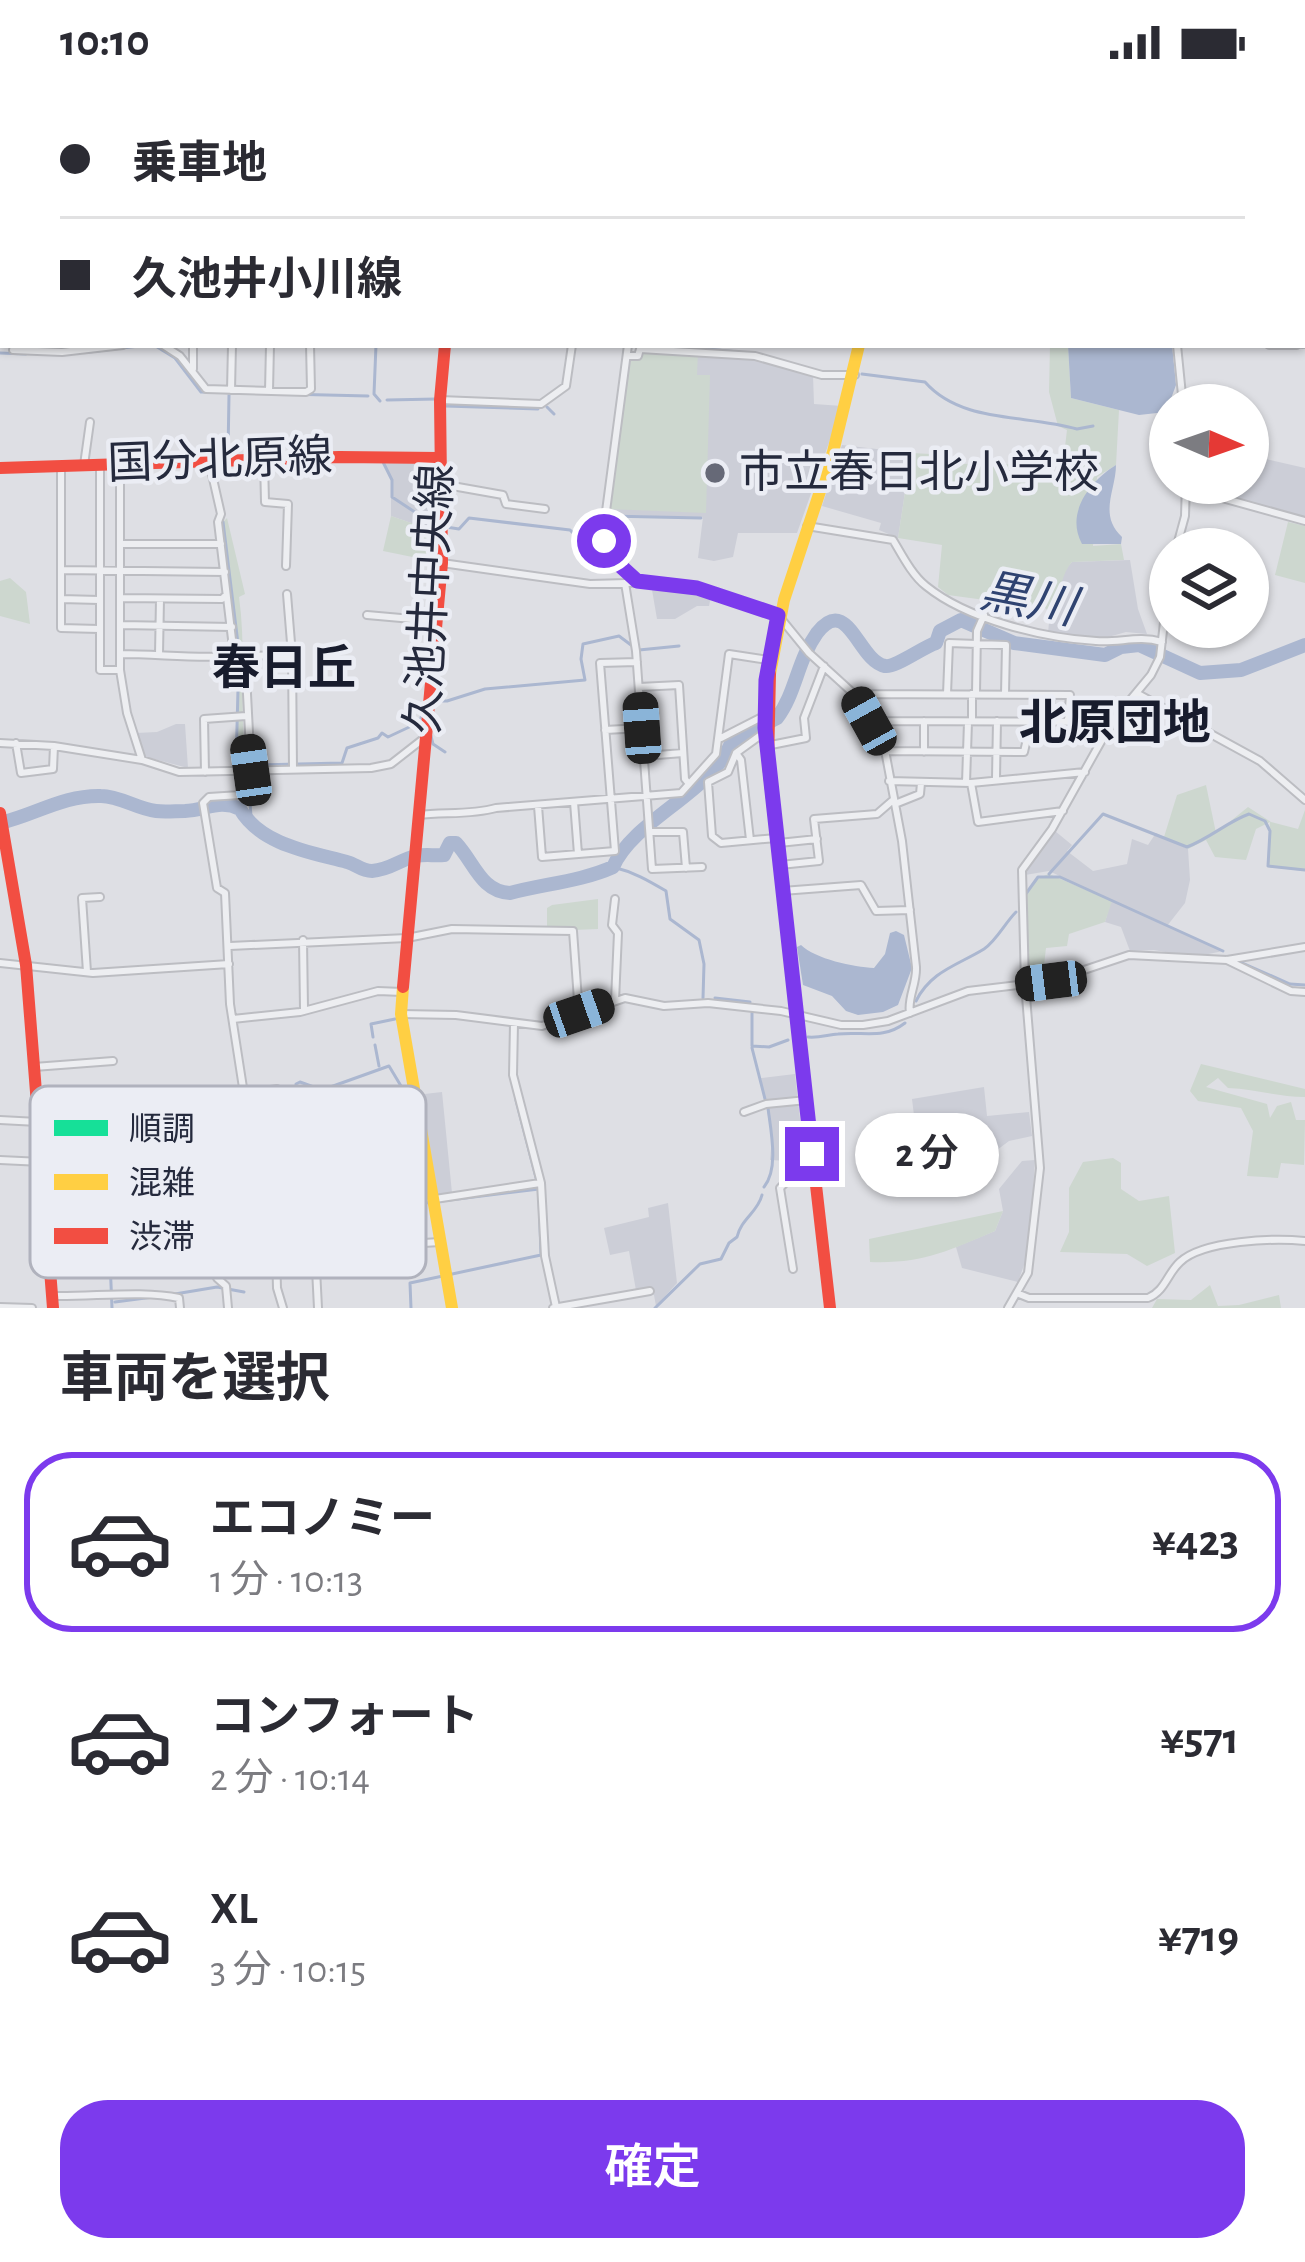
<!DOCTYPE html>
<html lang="ja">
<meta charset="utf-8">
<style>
:root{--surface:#fff;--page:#f2f2f3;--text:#2b2b33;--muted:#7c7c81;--line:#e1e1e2;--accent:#7c3aed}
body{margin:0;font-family:"Alegreya Sans","Noto Sans JP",sans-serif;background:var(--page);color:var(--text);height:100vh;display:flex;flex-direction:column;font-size:45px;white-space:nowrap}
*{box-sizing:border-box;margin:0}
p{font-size:39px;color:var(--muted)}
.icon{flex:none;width:66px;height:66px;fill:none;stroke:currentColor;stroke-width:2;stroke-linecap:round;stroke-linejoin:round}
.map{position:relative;height:1224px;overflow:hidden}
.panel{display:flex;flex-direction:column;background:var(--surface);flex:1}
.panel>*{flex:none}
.hud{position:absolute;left:0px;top:0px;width:1305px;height:264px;box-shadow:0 3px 9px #0004;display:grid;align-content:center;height:264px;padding:0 60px;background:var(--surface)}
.needle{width:78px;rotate:92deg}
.tools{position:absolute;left:1149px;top:300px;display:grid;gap:24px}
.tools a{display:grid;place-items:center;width:120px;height:120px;border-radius:50%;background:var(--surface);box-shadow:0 3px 9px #0004;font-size:60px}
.end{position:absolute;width:54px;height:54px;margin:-27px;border:15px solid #7c3aed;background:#fff;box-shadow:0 0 0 6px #fff}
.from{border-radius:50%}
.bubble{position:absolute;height:84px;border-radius:42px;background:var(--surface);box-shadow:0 3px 9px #0004;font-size:39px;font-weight:600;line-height:84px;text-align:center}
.car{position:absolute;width:36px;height:72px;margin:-36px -18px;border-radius:15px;box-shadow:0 0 9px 3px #0007;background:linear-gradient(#222 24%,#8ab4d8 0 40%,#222 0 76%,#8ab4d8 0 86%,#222 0)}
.hud b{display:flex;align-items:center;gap:42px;height:114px;font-size:45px}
.hud b+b{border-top:3px solid var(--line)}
.hud i{width:30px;height:30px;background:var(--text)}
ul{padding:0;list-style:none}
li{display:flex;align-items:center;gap:36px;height:180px;margin:0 24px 18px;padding:0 36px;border:6px solid transparent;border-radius:48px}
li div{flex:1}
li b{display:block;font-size:45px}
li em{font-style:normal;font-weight:600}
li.selected{border-color:var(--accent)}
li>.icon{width:108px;height:108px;stroke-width:1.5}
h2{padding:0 60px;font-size:54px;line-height:144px}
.action{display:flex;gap:24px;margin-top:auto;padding:24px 60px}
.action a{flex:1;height:138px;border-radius:48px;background:var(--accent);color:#fff;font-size:48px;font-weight:600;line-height:138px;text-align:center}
.status{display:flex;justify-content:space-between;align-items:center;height:84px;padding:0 60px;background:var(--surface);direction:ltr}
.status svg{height:33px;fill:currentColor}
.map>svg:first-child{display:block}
</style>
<div class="status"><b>10:10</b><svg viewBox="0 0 49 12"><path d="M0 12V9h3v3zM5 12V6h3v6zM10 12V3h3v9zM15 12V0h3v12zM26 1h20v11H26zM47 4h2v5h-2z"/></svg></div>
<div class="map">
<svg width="1305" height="1224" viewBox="0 0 1305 1224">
<rect width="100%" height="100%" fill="#dedfe4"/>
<!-- built -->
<path fill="#ccced7" d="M646,268L747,274L813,291L814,320L842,322L797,449H738L733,473L714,477L698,474L703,433L607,431L631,276H638Z
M842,361L911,369L898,454L879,446L881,439L822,422Z
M1252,372L1305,384V436L1233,417L1237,399H1248Z
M382,377L424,380L431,384L435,391L437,457L426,444L391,432V397Z
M1130,476L1138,525L1147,550L1126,548L1101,555L1048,549L1050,528L1058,518L1062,489L1072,478Z
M651,500L711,512L709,522H697L675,535H657Z
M176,640H185L188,684L143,672L136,649L157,648Z
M1055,747L1072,761L1067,767L1093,787L1127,780L1132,755L1148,761L1156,749L1188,765L1190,796L1185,819L1167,842L1223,867L1194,873L1154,866L1130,867L1121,843L1105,838L1111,816L1049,787L1025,791L1035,767Z
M795,990L804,1071L789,1077L770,1076L772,1054L761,994Z
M984,1003L987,1032L1029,1028L1032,1052L1009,1057L997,1066L994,1077L931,1088L925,1055L917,1056L912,1015Z
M442,1008L452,1109L435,1112L416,1011Z
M1035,1076L1029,1167L1018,1198L962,1184L956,1163L995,1147L1003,1127L999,1105L1022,1077Z
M668,1119L677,1199L656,1222L654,1211L637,1212L629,1167L610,1171L604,1144L649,1133L648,1124Z"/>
<!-- green -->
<path fill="#cdd7cf" d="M1050,261H1068L1071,314L1119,326L1116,381L1097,393L1093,462L1121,460L1124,476L1072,478C1058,494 1063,513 1050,528L1045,524L948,511L938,503L942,461L898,454L911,369L951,371L961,380L999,379L1062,388L1067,346L1058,342L1049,308Z
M646,268L698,269L697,291H710L706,429L608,425L631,276H638Z
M391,432L426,444L437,457V478L383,467Z
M227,434L245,510L239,513C247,569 238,626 247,682L236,681L239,568L223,438Z
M1288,438L1305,442V499L1275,491Z
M10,494L26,508L30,540L0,532V497Z
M1206,701L1216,749L1248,723L1271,738L1298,745L1305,726V787L1267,783L1270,738L1256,745L1246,776L1215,773L1206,756L1188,765L1164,753L1177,711Z
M1049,790L1112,817L1105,838L1069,850L1067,862L1046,864L1044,881L1028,884C1026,855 1012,800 1049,790Z
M598,815V845L547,847V824L552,821Z
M1201,980L1305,1005V1013C1278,1013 1255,1005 1228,1004L1218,994L1206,1003L1267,1020L1270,1034L1277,1022L1291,1018L1296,1036H1305L1304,1081L1281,1079L1278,1094L1247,1092L1253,1047L1241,1024L1198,1017L1190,1007Z
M1113,1074L1121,1079V1105L1139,1117L1169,1112L1175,1169L1147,1182L1127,1170L1060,1168L1069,1148V1104L1083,1078Z
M1003,1127L995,1147C948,1167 922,1180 870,1178L869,1155Z
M1210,1201L1218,1222L1239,1221L1279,1211L1281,1224H1152L1157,1215L1191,1216Z"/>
<!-- water -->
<path fill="#abb7d0" d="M1068,261H1172L1176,301L1166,328L1139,331L1071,314Z
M1116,381C1116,406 1098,431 1122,453L1121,460H1082C1065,429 1090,397 1116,381Z
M896,847L904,851L912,884L898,921L883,928L858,931L846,927L832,912L803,901L797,863L801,861C815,875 854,883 874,884L885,870L890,849Z"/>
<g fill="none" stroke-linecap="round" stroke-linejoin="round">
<!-- stream -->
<path stroke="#abb7d0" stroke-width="3" d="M748,0L750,3
M1136,0L1137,3
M1302,58L1305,56
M1302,118L1305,122
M154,261L175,274L201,308L368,312
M376,261L374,310L380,317
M667,261L748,269
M89,268L147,261
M0,269L26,270
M862,290L925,298C962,340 1026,330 1077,345L1093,342
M387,316L436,315
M445,322L538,325
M547,323L554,330
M228,369L229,311
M383,378L392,396V413L436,442
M267,380L303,381
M223,438L239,568L236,681
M446,443L459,445L469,434L570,446L581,457H601
M608,453V432L701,434
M639,566L679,562
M434,617H447L485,605L585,596L581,575L583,560L619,552L631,561
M431,652L433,660L445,668
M256,681L342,679L347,664L378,654L382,649L388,653L420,638L423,625
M247,737L251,732L248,692
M613,783C634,788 649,797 666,807L670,835L699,856L704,880L703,914
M1049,790L1103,730L1187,763C1212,753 1227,738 1249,730L1265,737L1270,747L1268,782L1305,786
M1025,811L1038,793H1060L1223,867
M1240,878L1290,900L1305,901
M715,914L750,918
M916,917C931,887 958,881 984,865C996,857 1005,839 1016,828
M752,929V962L769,963L788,956
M373,953L371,940L395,935
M808,953C819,954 827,951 838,950C863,947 883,956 905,939
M375,961L379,982
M752,964L765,1015
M407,1012L389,982L322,1006L300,998L296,1000L297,1037L307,1069L312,1132L331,1133L339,1139L370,1133L393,1123L539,1105L516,1016
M764,1103C779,1085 771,1048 768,1024
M175,1210L217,1203L244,1208
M115,1218L153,1213
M112,1224L108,1129L142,1126L172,1100L302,1059
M411,1224L410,1199L541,1171L539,1113
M655,1224L700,1180L721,1175L729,1159L737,1153C741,1135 758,1128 762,1111"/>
<!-- river -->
<path stroke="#abb7d0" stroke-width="14" d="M0,739C35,731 63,711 101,712C120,712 137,725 156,727C164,728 176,727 185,727C206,726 220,715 240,725C261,761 310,768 347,778C356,780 361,787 372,787C390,786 401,775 416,772C425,770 435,772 444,771L450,759H456C474,778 481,808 510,809C544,800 582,797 613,783C634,735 713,708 732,657L777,634C796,609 797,577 817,549C848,509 858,577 885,582C895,584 923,563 936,559L940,547L961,536L1014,559L1105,571L1121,563L1139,561L1200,589L1241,586L1305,561"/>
<!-- street-tunnel -->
<path stroke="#b9bbc3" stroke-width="6" stroke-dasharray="6 3" stroke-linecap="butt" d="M1302,167H1305"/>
<defs>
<path id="street" d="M141,0V3
M505,0L521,3
M1061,0L1064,3
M1130,0L1132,3
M473,3V0
M1302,138L1305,144
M0,225H3
M1302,237L1305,241
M1302,260H1305
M163,261L180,272L206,305L306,308L311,305L310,261
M628,261L603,450L615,476L635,496
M1177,261L1183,321
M1269,261H1297
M13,266L62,268L123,261
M629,272H638L640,265L755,272L822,291H855
M193,285V261
M231,306L232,261
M269,307L270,261
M440,316L541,320L566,302L572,261
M264,376L265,418L288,420L286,482
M120,379V586L127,629L142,676
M84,381L90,338
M61,382V544L99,545
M100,382V586H120
M441,400L503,411L506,420L545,425
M1186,404L1305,437
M807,442L893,456C902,471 912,491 926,502C968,536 1044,554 1096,557C1120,559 1138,551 1162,558
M120,460H221
M1176,465L1185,432L1186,399
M442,479L590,500L664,498L697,504L778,531L809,569L854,610L884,661L902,757L916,883C917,900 907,914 910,929
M61,486L225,488
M625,499L636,567L652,785L702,783
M287,510L292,571L293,685
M120,514L222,515L225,512
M61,515L99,516
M367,531L435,537
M121,541L232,543
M120,570C159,570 196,575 234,572L218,438L221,430L209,377
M159,570L160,515
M639,603L679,601L685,695L689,700
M976,609L977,547L984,531
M1136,609L1260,677L1305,716
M854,610L1070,611L1068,637
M947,610L949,559L1006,561L1005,610
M972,636V610
M869,637L1111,638
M1051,637V611
M605,646L642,644
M765,648L736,669L728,688L708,698L712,752L721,759L776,754
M721,654L764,632
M0,659L54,662L142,676L179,688L371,684L391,680L423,655
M16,659L21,689L53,685L54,662
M766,662L806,654L804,634L824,582
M885,667L1024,668L1031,637
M924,668V637
M736,669L741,676L750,756
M645,672L683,669
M251,686L245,572L292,571
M205,688L204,635L246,632
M996,694L997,637
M889,697L971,699L978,738L1063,727
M966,699L968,638
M971,699L1085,688
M574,718L578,770
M895,720L920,710L921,699
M538,722L542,773L615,767L600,579L637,578
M418,731C445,728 471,731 496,724L681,709L716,670L729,570L768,576
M650,748H683L686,784
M779,759L817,755
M780,781L819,777L814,735L877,730L892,717
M782,807L861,801L876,827L910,826
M615,815L612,841L618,849L615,917
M303,856L304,925
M230,862L407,854L452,845L573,847L579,930
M1227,876L1291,907L1305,908
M0,879L93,889L229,880
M87,888L82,814L100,813
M401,930L456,931L542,942L625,914L664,922L708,919L781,927L841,941H863L888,937L968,907L1051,897L1129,871L1227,876L1305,863
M233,935L300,928L378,907L402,908
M514,939L513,991L541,1099L545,1172L556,1223
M34,983L113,977
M245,1010L277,1005L282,1036L301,1037L340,1027L344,1029L349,1048L417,1033
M744,1028L766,1020L807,1016
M0,1036L38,1038
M0,1076L42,1078
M107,1105L140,1099L168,1072
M435,1115L540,1099
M201,1132L427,1094
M315,1165L318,1224
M793,1185L780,1104L786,1098L787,1079L812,1070
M1019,1210L1029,1214H1148C1165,1207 1167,1190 1180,1178C1203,1156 1275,1154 1305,1157
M52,1212C93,1213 143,1206 179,1214L180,1224
M0,1223L32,1224
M228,1224L226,1202L217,1194L201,1132L168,1072L175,1064L227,1045L246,1023L230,920L225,809L217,804L203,719L209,713L240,711L244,687
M283,1224L277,1204L276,1168L440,1158
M553,1224L650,1207
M1008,1224L1028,1189L1040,1084L1025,900L1022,786L1052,745L1112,638L1151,591L1160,573L1170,486"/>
</defs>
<!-- street casing -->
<use href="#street" stroke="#bcbdc2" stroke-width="10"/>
<!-- street -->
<use href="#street" stroke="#edeef1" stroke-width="6"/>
<!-- fast -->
<path stroke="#16e098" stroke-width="12" d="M1302,200L1305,204"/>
<!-- slow -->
<path stroke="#ffcf43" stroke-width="12" d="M62,0L102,3
M1186,0L1188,3
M770,590L784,516L833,368L859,261
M403,903L401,930L452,1224"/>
<!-- jam -->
<path stroke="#f24e42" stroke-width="12" d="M839,0L841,3
M1171,0L1173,3
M1302,180L1305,184
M0,384L339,373L439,374
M770,590L768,680L830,1224
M0,729L26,881L53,1224
M403,903L442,479L440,316L445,261"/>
</g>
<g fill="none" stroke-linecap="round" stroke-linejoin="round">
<!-- route -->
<path stroke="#7c3aed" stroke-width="15" d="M604,457L614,476L637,497L697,504L778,531L766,596L765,644L812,1070"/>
</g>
<!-- markers -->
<circle fill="#666977" stroke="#ebedf4" stroke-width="4.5" cx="715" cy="389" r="12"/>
<g text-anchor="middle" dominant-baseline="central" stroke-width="9" stroke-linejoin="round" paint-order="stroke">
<!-- street labels -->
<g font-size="45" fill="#252a3d" stroke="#ebedf4">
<text transform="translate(220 377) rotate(-2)">国分北原線</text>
<text transform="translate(431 515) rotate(-87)">久池井中央線</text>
</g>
<!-- poi labels -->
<g font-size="45" fill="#252a3d" stroke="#ebedf4" text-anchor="start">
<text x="739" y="389">市立春日北小学校</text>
</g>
<!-- water labels -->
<g font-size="48" font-style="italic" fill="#2f4371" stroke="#ebedf4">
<text transform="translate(1028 517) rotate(11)">黒川</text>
</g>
<!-- neighbourhood labels -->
<g font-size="48" font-weight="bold" fill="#181c2d" stroke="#ebedf4">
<text x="284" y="586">春日丘</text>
<text x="1115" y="641">北原団地</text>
</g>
</g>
<!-- legend -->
<rect x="30" y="1002" width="396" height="192" rx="18" fill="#ebedf4" stroke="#b0b2bd" stroke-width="3"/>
<rect x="54" y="1036" width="54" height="16" fill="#16e098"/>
<rect x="54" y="1090" width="54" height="16" fill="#ffcf43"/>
<rect x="54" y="1144" width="54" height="16" fill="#f24e42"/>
<g font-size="33" fill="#252a3d">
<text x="129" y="1056">順調</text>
<text x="129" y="1110">混雑</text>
<text x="129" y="1164">渋滞</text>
</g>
</svg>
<div class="tools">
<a><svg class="needle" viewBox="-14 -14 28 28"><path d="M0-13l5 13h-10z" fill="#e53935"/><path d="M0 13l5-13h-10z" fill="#7c7c81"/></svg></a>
<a><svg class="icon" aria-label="layers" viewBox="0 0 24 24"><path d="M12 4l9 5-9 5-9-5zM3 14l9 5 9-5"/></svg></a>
</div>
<i class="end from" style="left:604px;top:457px"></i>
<i class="end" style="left:812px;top:1070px"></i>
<div class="bubble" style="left:855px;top:1029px;width:144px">2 分</div>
<i class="car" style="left:869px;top:637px;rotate:331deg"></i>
<i class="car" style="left:642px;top:644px;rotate:356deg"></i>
<i class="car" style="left:251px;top:686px;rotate:352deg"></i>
<i class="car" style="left:1051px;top:897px;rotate:263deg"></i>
<i class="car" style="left:579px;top:929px;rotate:71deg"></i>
<div class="hud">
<b><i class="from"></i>乗車地</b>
<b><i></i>久池井小川線</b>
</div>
</div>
<section class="panel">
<h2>車両を選択</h2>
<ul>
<li class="selected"><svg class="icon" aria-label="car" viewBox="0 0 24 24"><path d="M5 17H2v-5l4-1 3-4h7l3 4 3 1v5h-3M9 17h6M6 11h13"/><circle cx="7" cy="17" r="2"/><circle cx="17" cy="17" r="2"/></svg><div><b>エコノミー</b><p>1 分 · 10:13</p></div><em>¥423</em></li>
<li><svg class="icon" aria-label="car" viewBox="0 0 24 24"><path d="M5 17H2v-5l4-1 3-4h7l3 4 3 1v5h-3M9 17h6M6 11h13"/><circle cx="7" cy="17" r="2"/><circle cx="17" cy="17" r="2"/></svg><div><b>コンフォート</b><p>2 分 · 10:14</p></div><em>¥571</em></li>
<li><svg class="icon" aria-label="car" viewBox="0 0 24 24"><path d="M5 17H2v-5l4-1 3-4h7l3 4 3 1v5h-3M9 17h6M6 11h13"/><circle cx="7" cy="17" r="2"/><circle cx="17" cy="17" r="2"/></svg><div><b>XL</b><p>3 分 · 10:15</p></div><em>¥719</em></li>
</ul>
<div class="action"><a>確定</a></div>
</section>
